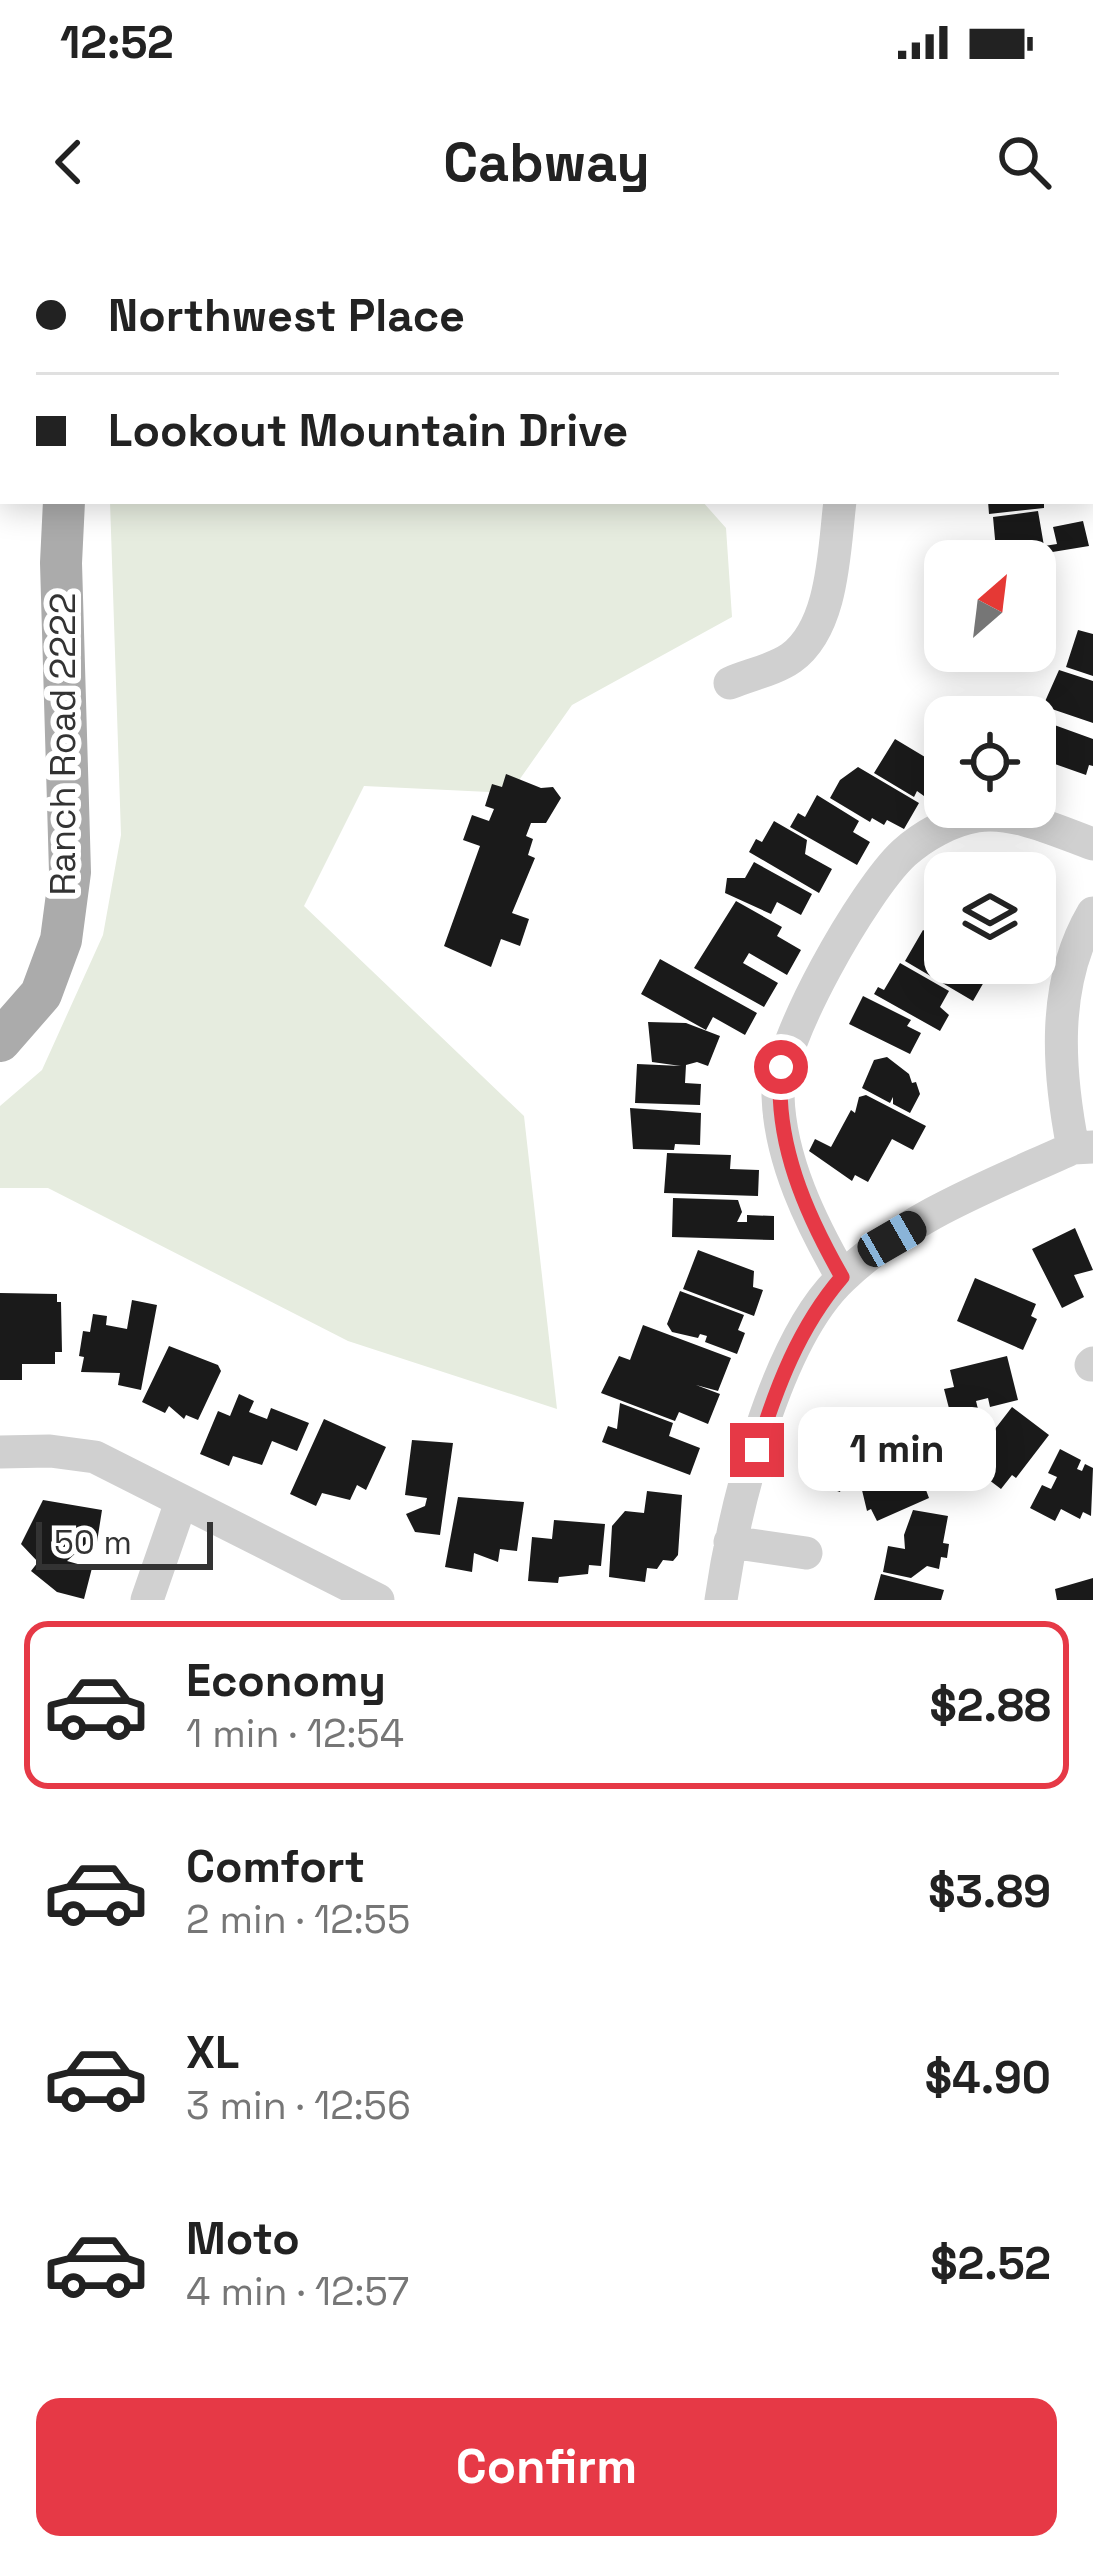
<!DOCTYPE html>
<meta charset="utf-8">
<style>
:root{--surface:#fff;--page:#f6f6f6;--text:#222;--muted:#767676;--line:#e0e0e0;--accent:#e63946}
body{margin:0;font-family:"Space Grotesk",sans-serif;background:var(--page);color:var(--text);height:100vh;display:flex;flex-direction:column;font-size:45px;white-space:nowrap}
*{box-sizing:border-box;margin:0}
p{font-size:39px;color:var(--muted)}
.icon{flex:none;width:66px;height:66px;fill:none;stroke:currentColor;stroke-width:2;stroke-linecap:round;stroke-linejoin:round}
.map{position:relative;height:1360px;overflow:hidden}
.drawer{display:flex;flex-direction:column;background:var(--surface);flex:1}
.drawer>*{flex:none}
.guide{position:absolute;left:0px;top:0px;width:1095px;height:264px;box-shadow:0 6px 30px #0003;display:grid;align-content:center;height:264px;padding:0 36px;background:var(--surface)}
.needle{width:78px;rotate:28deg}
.controls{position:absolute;left:924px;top:300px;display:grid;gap:24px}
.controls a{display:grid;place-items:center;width:132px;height:132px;border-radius:24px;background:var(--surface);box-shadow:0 6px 30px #0003;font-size:60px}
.scale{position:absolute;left:36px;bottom:30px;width:177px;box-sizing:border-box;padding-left:12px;border:6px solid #333;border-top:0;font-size:33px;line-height:42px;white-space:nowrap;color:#333;-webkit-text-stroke:9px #fff;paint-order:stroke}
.end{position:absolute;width:54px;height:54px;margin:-27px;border:15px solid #e63946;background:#fff;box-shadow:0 0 0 6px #fff}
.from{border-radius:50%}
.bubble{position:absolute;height:84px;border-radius:24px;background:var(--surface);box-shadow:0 6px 30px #0003;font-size:39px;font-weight:700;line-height:84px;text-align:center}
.car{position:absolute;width:36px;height:72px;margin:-36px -18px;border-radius:15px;box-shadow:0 0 9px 3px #0007;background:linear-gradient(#222 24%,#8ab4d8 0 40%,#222 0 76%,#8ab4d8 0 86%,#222 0)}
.guide b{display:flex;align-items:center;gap:42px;height:114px;font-size:45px}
.guide b+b{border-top:3px solid var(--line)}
.guide i{width:30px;height:30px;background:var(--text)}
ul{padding:21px 0 0;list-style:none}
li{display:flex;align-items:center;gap:36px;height:168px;margin:0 24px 18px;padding:0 12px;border:6px solid transparent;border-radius:24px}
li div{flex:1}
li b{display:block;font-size:45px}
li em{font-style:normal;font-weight:700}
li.current{border-color:var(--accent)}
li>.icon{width:108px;height:108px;stroke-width:1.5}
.action{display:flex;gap:24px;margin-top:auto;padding:24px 36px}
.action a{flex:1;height:138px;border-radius:24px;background:var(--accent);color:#fff;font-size:48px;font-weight:700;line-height:138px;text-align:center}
.status{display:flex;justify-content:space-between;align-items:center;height:84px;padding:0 60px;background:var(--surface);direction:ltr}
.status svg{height:33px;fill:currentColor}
header{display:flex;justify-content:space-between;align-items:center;height:156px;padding:0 36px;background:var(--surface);font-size:54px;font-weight:700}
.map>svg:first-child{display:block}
</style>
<div class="status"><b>12:52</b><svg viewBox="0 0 49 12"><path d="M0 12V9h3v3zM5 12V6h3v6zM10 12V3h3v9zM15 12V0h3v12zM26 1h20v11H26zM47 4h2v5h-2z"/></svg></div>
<header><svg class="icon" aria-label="back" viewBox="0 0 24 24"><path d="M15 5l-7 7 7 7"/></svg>Cabway<svg class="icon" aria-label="search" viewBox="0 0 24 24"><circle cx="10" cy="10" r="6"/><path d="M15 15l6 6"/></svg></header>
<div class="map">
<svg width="1093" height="1360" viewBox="0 0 1093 1360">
<rect width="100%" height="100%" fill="#fff"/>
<!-- green -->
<path fill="#e6ecdf" d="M110,261H702L726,288L732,377L572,465L510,553L364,546L304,666L524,876L557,1169L348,1101L48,948H0V866L42,830L103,695L121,595Z"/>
<!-- building -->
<path fill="#1a1a1a" d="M988,261H1044V268L989,274Z
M1038,271L1044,306L1057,304L1053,287L1083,281L1089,306L997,321L993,277Z
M1078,390L1093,394V436L1066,427Z
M1059,430L1093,441V483L1043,466Z
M1035,478L1093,499V526L1089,525L1086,535L1035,517Z
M895,499L945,529L943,558L928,549L924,556L917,551L914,557L874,533Z
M858,527L919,563L904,589L887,580L884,585L872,578L870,582L830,558L840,540Z
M506,534L541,548L553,547L561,558L546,583H531L526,596L533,599L528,615L535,618L512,673L529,679L520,706L501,699L491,727L444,706L480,606L463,600L472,575L489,581L494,569L485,566L492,544L502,547Z
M817,555L859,581L853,592L870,602L857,625L790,587L798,573L805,577Z
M774,581L807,600L805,614L832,629L819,653L749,612L756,599L762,602Z
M754,622L812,654L801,675L777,662L771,674L725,653L727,638H745Z
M736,661L782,687L777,696L801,710L787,735L749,713L743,723L778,743L764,767L694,728Z
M923,690L942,701L938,708L945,712V723L969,727L984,723L992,728L973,761L905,721Z
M660,719L757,773L745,795L713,777L706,790L641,754Z
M900,723L949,751L940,767L949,775L940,791L874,754L878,747L884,750Z
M863,756L911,780L907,786L921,793L910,814L849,784Z
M648,782L686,783L720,796L708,826L697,822L686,825L685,843L701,844L700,865L635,863L637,824L681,826L652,822Z
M887,817L909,834L912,843L916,842L920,854L910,873L893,864V857L890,863L862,848L874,820Z
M866,855L926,886L913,910L892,899L868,942L855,935L852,941L809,911L815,899L831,907L851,870L855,873L859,857Z
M630,868L701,873L700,905L675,904L674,910L633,909Z
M667,913L731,915L730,929L759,930L758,956L664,953Z
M673,958L738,960L742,972L737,982H747V975L774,976V1000L672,997Z
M1075,988L1093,1030L1074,1035L1084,1057L1062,1068L1032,1009Z
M698,1010L754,1031L753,1047L763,1050L754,1076L683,1049Z
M975,1038L1036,1064L1031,1076L1037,1079L1023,1110L957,1081Z
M680,1051L744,1075L738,1090L745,1093L737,1114L705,1102L707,1096L700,1094L698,1098L672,1092L667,1084Z
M0,1053L57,1054V1062H61L62,1112H55V1124H22V1140H0Z
M132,1060L157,1065L141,1150L118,1145L120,1133L81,1132L84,1117L79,1116L83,1091L90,1092L93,1074L107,1076L106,1085L127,1089Z
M643,1085L731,1118L718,1151L696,1145L720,1154L708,1184L679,1172L675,1181L601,1153L619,1116L630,1120Z
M169,1106L218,1125L221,1131L198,1180L186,1175L184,1179L169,1166L165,1173L142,1162Z
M1007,1116L1018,1160L990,1167L988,1158L976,1161L979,1173L952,1180L944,1149L954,1147L950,1130Z
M239,1154L254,1161L249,1172L267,1179L271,1168L309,1183L297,1211L272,1201L262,1225L233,1216L229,1226L200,1214L218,1171L230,1176Z
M620,1163L673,1183L669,1196L700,1208L690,1235L602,1202L608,1186L617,1189Z
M1012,1167L1049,1195L1016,1238L1012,1235L1001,1249L968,1224Z
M823,1169L863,1183L840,1252L803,1239L809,1225L803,1220Z
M324,1179L386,1207L366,1250L357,1245L350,1260L322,1253L316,1266L290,1254Z
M412,1200L453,1203L440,1295L415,1292L406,1274L425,1266L427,1258L405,1255Z
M899,1203L909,1224L915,1221L929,1258L877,1281L871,1269L867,1271L861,1246L883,1236L873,1215Z
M1060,1209L1081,1220L1077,1229L1082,1231L1085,1224L1093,1228L1091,1276L1083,1272L1080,1279L1061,1269L1055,1281L1030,1268L1042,1245L1051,1249L1057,1237L1048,1233Z
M647,1251L682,1255L678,1315L673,1321L663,1320L657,1329L647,1328L645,1342L609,1337L612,1286L625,1271L644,1273Z
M458,1257L524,1262L517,1311L500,1309L498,1322L474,1313L472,1332L445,1327Z
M43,1260L102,1270L97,1302L89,1301L67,1321L92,1328L84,1359L57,1352L31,1331L38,1322L21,1304Z
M913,1270L948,1276L943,1303L949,1304L947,1318L941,1317L939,1329L927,1326L911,1338L883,1332L888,1306L905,1309L904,1295Z
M554,1280L605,1284L601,1326L589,1325L588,1334L559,1337L558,1343L528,1341L532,1297L552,1299Z
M881,1334L944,1350L941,1360H874Z
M1093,1338V1360H1057L1055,1349Z"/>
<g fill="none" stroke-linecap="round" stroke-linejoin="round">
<!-- minor -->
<path stroke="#d0d0d0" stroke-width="33" d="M986,3L988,0
M730,443C748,435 774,430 791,418C834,387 834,309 840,261
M1073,908C1058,831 1051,744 1093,673
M842,1037C811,983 780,920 778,856C777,802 864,650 904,613C923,596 951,580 977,576C1014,570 1059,592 1093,604
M1091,1125L1093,1123
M0,1212L50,1211L95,1217L378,1360
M730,1302L806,1313
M147,1360L181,1262
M721,1360C734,1270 775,1101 842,1038C905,977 994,944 1073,908L1093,907"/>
<!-- major -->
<path stroke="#ababab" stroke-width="42" d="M142,3L143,0
M0,801L41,754L61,700L70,632L61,323L64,261"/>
</g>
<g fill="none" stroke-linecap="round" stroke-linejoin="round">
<!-- route -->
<path stroke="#e63946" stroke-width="15" d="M757,1210C776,1148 799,1087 842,1037C806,974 774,902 781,827"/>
</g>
<g text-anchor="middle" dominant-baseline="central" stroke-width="12" stroke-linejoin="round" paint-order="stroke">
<!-- street labels -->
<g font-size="36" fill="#333" stroke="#fff">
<text transform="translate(63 504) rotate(-90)">Ranch Road 2222</text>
</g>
</g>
</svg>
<div class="controls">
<a><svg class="needle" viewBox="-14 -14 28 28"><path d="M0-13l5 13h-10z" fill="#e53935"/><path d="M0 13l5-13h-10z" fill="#767676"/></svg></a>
<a><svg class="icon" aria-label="locate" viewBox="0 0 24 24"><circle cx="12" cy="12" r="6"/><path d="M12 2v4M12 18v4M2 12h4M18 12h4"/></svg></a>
<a><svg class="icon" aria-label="layers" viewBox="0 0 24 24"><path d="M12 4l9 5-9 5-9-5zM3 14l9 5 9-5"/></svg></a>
</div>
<div class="scale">50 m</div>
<i class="end from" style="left:781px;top:827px"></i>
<i class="end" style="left:757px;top:1210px"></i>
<div class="bubble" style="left:798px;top:1167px;width:198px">1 min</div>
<i class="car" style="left:892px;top:999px;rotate:60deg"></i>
<div class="guide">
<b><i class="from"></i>Northwest Place</b>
<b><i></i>Lookout Mountain Drive</b>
</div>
</div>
<section class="drawer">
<ul>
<li class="current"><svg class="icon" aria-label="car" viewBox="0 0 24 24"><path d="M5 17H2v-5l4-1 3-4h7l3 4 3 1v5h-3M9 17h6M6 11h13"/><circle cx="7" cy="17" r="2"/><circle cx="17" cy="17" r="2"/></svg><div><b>Economy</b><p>1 min · 12:54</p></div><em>$2.88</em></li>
<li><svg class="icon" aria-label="car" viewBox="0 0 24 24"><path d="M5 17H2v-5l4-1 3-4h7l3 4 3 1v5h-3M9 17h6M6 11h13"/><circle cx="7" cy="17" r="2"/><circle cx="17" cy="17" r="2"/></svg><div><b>Comfort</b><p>2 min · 12:55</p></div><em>$3.89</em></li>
<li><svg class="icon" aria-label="car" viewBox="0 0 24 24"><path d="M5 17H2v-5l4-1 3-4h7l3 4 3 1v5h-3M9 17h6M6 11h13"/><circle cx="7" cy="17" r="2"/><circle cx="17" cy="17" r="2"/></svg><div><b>XL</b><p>3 min · 12:56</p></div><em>$4.90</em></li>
<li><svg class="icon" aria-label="car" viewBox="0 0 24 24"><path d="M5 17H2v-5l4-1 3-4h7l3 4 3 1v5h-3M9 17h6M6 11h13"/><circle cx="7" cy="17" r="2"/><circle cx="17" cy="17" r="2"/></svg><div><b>Moto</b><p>4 min · 12:57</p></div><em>$2.52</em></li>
</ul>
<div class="action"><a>Confirm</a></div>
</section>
